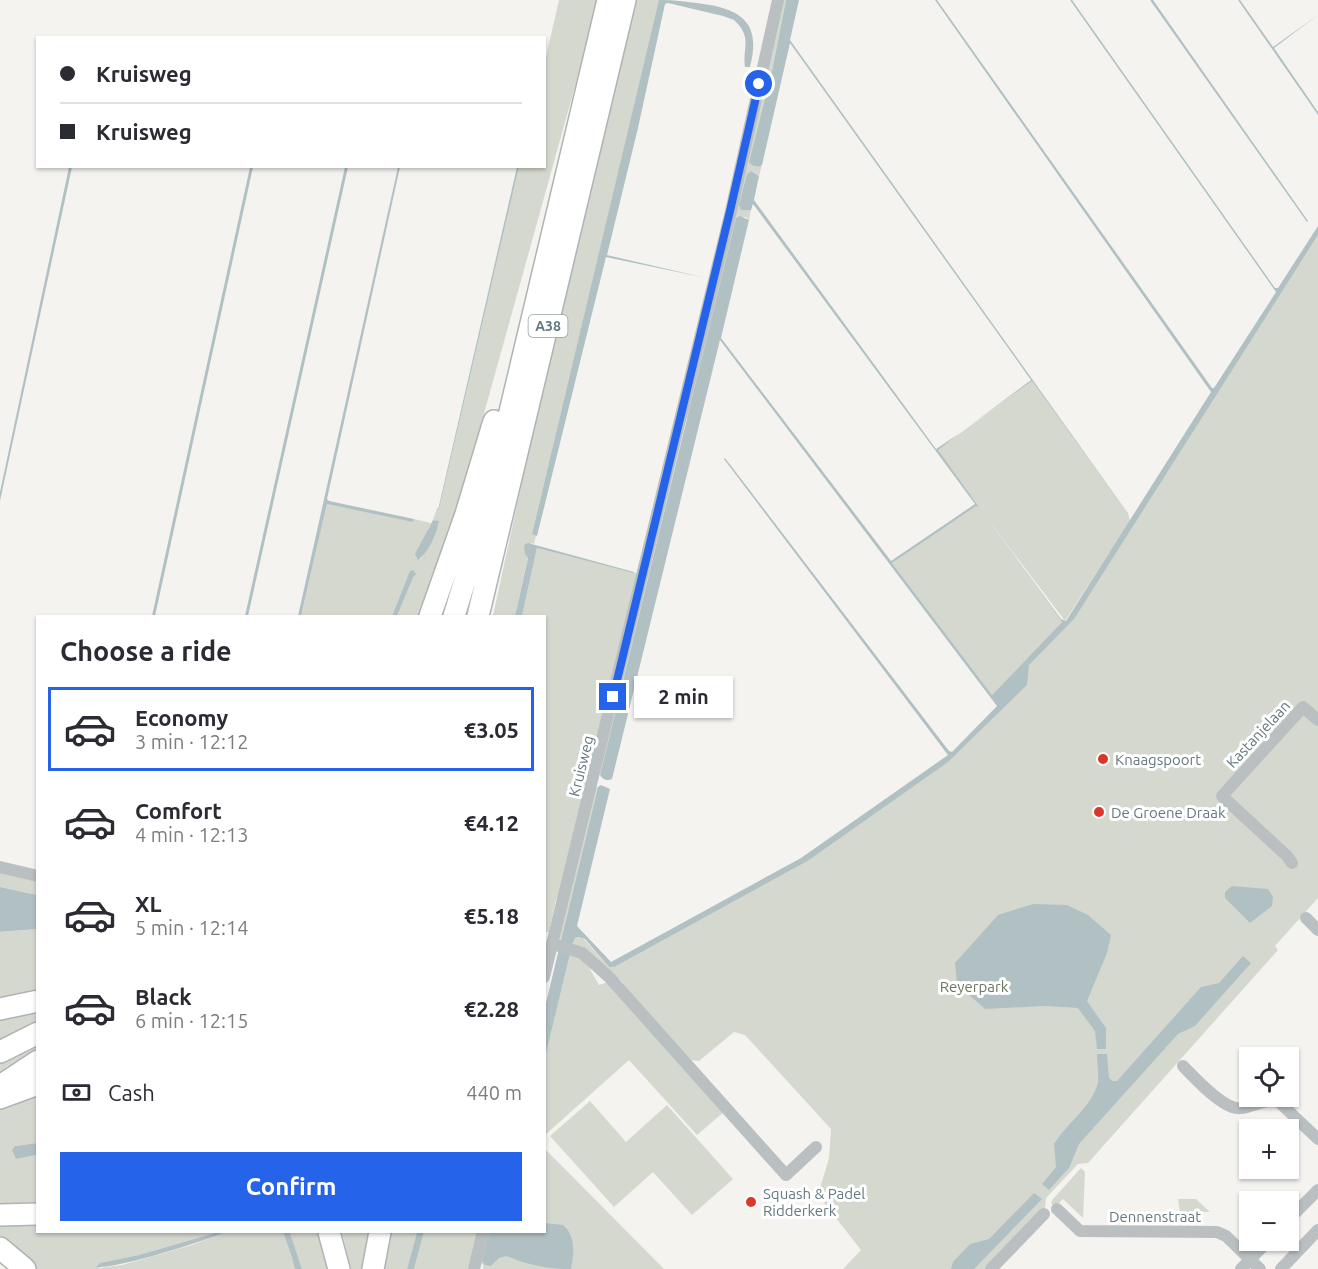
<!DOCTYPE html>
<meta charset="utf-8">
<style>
:root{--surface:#fff;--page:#f7f7f7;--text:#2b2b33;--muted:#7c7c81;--line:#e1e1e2;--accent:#2563eb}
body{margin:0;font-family:Ubuntu,sans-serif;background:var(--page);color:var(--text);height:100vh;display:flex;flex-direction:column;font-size:22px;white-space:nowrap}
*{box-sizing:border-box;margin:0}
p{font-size:20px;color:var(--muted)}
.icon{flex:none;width:33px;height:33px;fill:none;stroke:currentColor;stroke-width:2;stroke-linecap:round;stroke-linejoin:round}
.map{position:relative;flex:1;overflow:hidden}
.details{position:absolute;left:36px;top:615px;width:510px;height:618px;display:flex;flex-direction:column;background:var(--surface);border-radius:0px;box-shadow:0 2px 4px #0004}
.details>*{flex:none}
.top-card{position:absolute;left:36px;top:36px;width:510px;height:132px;border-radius:0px;box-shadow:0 2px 4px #0004;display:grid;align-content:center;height:132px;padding:0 24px;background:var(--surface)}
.tools{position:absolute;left:1239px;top:1047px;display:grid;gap:12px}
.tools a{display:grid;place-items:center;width:60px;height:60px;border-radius:0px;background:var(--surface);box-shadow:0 2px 4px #0004;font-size:30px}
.end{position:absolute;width:27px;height:27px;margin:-14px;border:8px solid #2563eb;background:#fff;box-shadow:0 0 0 3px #fff}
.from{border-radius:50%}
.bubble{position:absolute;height:42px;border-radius:0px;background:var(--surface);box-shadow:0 2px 4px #0004;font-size:20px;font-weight:700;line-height:42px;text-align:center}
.top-card b{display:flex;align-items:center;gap:21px;height:57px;font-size:22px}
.top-card b+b{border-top:2px solid var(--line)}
.top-card i{width:15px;height:15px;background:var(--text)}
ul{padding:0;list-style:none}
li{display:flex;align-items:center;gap:18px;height:84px;margin:0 12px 9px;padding:0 12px;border:3px solid transparent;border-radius:0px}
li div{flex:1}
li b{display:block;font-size:22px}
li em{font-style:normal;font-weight:700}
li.current{border-color:var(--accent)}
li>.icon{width:54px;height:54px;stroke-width:1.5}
h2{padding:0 24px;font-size:27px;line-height:72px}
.pay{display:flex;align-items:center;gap:15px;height:66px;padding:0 24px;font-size:22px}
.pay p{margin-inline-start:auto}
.action{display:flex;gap:12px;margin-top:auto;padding:12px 24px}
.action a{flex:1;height:69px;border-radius:0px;background:var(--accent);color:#fff;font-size:24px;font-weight:700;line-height:69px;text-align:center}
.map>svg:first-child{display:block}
</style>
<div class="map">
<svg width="1318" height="1269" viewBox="0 0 1318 1269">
<rect width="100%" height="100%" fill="#f4f3f0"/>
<!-- green -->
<path fill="#d4d8cf" d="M559,0H599L453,525L420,616H397L413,578L415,576L411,570L392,616H301L327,504L413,521L414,519L431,523L425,535L420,560L434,538L436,520H433L437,508L439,509L519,167L544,166L545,61Z
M633,0H659V2L532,534L536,535L534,544L531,543L515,616H493L525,468L603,139Z
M782,0H786L773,66L749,162L757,167L762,165L759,176L751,171L747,174L741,210H751L749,220L746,217L736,218L688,419L685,418Z
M1318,235V898L1275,946L1278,950L1088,1163L1078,1164L1046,1198L1045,1208L986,1269H843L861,1250L818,1195L829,1158L831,1129L745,1035L734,1032L699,1061L689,1060L623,987V983L619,979L568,945L575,938L582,937L609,967L801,862L944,762L998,709L1028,664L1071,620Z
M1032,381L1128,513L1130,521L1065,621L984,514L1062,622L992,695L892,563L976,505L979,507L937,450Z
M684,430L600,775L598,772Z
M537,548L639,574L563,886L556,900L549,932H544V616H522Z
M598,787L561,941L559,939L594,789Z
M0,871L37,879V895L0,887Z
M37,929V991L0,1000V932Z
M572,952L587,964L599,985L608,982L724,1112L697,1135L629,1060L545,1135V1058L570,954Z
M37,1008V1024L0,1042V1017Z
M37,1037V1052L0,1075V1056Z
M37,1090V1143L15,1146L16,1159L37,1155V1208H0V1105Z
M590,1101L626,1142L667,1105L733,1179L692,1215L653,1172L614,1207L550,1136Z
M545,1149L664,1269H483V1265L481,1263L486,1232H489L482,1261L544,1232Z
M1081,1168L1085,1172L1083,1218L1063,1199L1055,1207L1051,1203L1053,1199Z
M1178,1199H1196L1210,1212H1180Z
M37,1224L38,1232H218L139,1255L101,1263L99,1268L122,1265L192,1245L227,1232H283L293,1257L295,1269H32L0,1242V1225Z
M289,1232H322L332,1269H302Z
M342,1232H376L369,1269H351Z
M389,1232H417L407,1269H381Z
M424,1232H478L469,1269H414Z"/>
<!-- water -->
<path fill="#b1c1c3" d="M659,0C676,0 692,2 710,5C747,12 760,28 750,67H745C742,47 753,38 734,20L723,16L668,3L665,4L638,128L607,255L706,278L606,257L537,536L532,534Z
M786,0H799L790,40L1127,512L1032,381L968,427L1031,380L790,43L762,165L758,167L752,165L749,162L773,66Z
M935,0H937L1212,388H1214L1276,292L1070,0H1072L1275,288H1278L1318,226V235L1074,619L1029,665L1027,685L948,762L809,860L614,967H609L585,939L579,937L575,938L573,943L568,945L570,954L545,1058V1007L598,787L601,785L610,789L577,926L611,962L801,858L948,755L724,459L725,458L949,751L952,752L997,706L720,340L612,779C607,781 603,780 600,775L736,218L740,216L749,220L721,338L891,561L975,504L753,204L751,210H741L739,205L747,174L751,171L759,176L754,200L936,449L960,433L938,450L979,507L976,506L892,563L992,695L1062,622L984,514L1061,619L1066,621L1211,392Z
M1150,0H1153L1308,221L1307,222Z
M1238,0H1240L1273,47L1318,15L1274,48L1318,112V115Z
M69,167H72L0,501V492Z
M250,167H253L155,616H152Z
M345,167H348L248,616H245Z
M398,167H400L327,499L329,501L414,519L413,522L327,504L301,616H298Z
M517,167H519L439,509L438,510Z
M433,520L439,521C436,535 429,552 418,560L415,554Z
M528,543L634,572V573L537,548L522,616H515L528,558L525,554L524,545Z
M413,570L416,574L413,578L397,616H392L410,571Z
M1232,886L1268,889L1273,897L1272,906L1250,923L1225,898V892Z
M0,887L37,895V929L0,932Z
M1033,904L1067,905L1088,915L1111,935L1107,953L1087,1001L1106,1028V1049H1097L1095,1031L1078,1008L1045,1006L985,1009L957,984L955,963L998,915Z
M1243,956L1251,963L1195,1026L1178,1034L1079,1144L1069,1168L1049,1190L1042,1184L1056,1167L1054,1144C1067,1123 1091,1108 1098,1083C1099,1076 1097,1062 1097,1054H1107L1109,1078L1113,1081H1117L1201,987L1219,983Z
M37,1143V1155L16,1159L12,1150L15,1146Z
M1034,1193L1042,1199L974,1269H951L953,1262L970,1244L989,1239Z
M545,1223L563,1225C576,1236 574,1253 571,1269C548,1269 528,1265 507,1256L499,1258L491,1266L485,1265L482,1261L489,1232H544Z
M218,1232H227C203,1241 118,1269 96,1267L100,1263L139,1255Z
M283,1232L290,1233L302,1269H295L292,1257Z
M417,1232H424L414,1269H407Z"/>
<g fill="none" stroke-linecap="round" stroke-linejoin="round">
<defs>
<path id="motorway" d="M430,616L466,514L494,421
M454,616L474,551L494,479L608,0
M478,616L625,0
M0,1009L38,1001
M0,1052L38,1033
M0,1086L38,1061
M0,1098L38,1084
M0,1215L38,1214
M329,1232L339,1269
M0,1248L25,1269
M373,1269L380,1232"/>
</defs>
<!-- motorway casing -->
<use href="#motorway" stroke="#aeb3b5" stroke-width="24"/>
<!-- minor -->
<path stroke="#bac0c2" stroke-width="12" d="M1292,863L1287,856L1222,796L1303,707L1318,720
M0,867L38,876
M1306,918L1318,930
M553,944L582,953L609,977L786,1175L816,1147
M544,977L731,211L778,0
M1183,1066C1195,1078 1225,1112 1242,1108C1255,1106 1266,1098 1279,1102L1318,1139
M1057,1209L1080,1231L1217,1232L1226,1236L1260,1269
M1288,1220L1318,1190
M474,1269L483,1232
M991,1269L1044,1214
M1241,1269L1269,1240
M1281,1269L1318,1230"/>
<!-- motorway -->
<use href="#motorway" stroke="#fff" stroke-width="21"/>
</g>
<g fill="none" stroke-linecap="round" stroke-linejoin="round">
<!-- route -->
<path stroke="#2563eb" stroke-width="8" d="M613,697L730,211L759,84"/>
</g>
<!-- markers -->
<g fill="#db3629" stroke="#fff" stroke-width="2">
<circle cx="1103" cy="759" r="6"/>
<circle cx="1099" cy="812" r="6"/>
<circle cx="751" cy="1202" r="6"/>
</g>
<g text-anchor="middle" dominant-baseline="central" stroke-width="6" stroke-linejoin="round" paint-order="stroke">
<!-- shield labels -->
<rect fill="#fff" stroke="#92a0a6" stroke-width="1.5" x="528.5" y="315" width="39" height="22" rx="4.5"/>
<g font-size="14" font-weight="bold" fill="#647880">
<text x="548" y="326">A38</text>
</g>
<!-- street labels -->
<g font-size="15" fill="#647880" stroke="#fff">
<text transform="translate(1258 734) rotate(-47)">Kastanjelaan</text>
<text transform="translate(581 766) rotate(-76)">Kruisweg</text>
<text x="1155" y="1216">Dennenstraat</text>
</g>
<!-- poi labels -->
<g font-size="15" fill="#647880" stroke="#fff" text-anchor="start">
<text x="1115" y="759">Knaagspoort</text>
<text x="1111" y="812">De Groene Draak</text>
<text x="763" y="1193">Squash &amp; Padel<tspan x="763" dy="17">Ridderkerk</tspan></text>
</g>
<!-- park labels -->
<g font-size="15" fill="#6a7762" stroke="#fff">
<text x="974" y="986">Reyerpark</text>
</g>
</g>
</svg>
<div class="tools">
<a><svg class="icon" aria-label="locate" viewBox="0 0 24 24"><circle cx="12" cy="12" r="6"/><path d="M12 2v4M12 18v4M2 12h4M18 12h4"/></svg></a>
<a>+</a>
<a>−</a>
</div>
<i class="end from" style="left:759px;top:84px"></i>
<i class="end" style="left:613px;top:697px"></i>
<div class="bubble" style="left:634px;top:676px;width:99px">2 min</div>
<div class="top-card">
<b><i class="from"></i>Kruisweg</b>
<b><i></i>Kruisweg</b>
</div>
<section class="details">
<h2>Choose a ride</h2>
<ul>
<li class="current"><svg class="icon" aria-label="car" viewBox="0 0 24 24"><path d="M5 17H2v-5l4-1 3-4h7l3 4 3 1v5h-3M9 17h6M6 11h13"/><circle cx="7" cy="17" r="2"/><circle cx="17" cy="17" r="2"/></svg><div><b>Economy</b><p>3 min · 12:12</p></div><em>€3.05</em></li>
<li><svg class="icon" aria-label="car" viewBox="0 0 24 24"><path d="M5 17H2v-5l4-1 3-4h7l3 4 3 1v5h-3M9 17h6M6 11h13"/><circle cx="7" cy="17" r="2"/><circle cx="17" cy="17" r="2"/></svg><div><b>Comfort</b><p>4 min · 12:13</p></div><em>€4.12</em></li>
<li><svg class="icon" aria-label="car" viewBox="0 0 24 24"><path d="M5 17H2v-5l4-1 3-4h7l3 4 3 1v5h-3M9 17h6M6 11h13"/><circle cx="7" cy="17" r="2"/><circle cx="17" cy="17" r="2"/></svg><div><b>XL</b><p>5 min · 12:14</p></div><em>€5.18</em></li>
<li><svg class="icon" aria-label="car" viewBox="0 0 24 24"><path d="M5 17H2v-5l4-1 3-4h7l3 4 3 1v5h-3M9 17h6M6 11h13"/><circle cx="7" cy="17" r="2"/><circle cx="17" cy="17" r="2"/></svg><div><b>Black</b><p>6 min · 12:15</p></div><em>€2.28</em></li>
</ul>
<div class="pay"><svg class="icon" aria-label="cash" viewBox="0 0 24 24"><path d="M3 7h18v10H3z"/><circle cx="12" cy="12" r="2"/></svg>Cash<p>440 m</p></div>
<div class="action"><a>Confirm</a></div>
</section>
</div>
